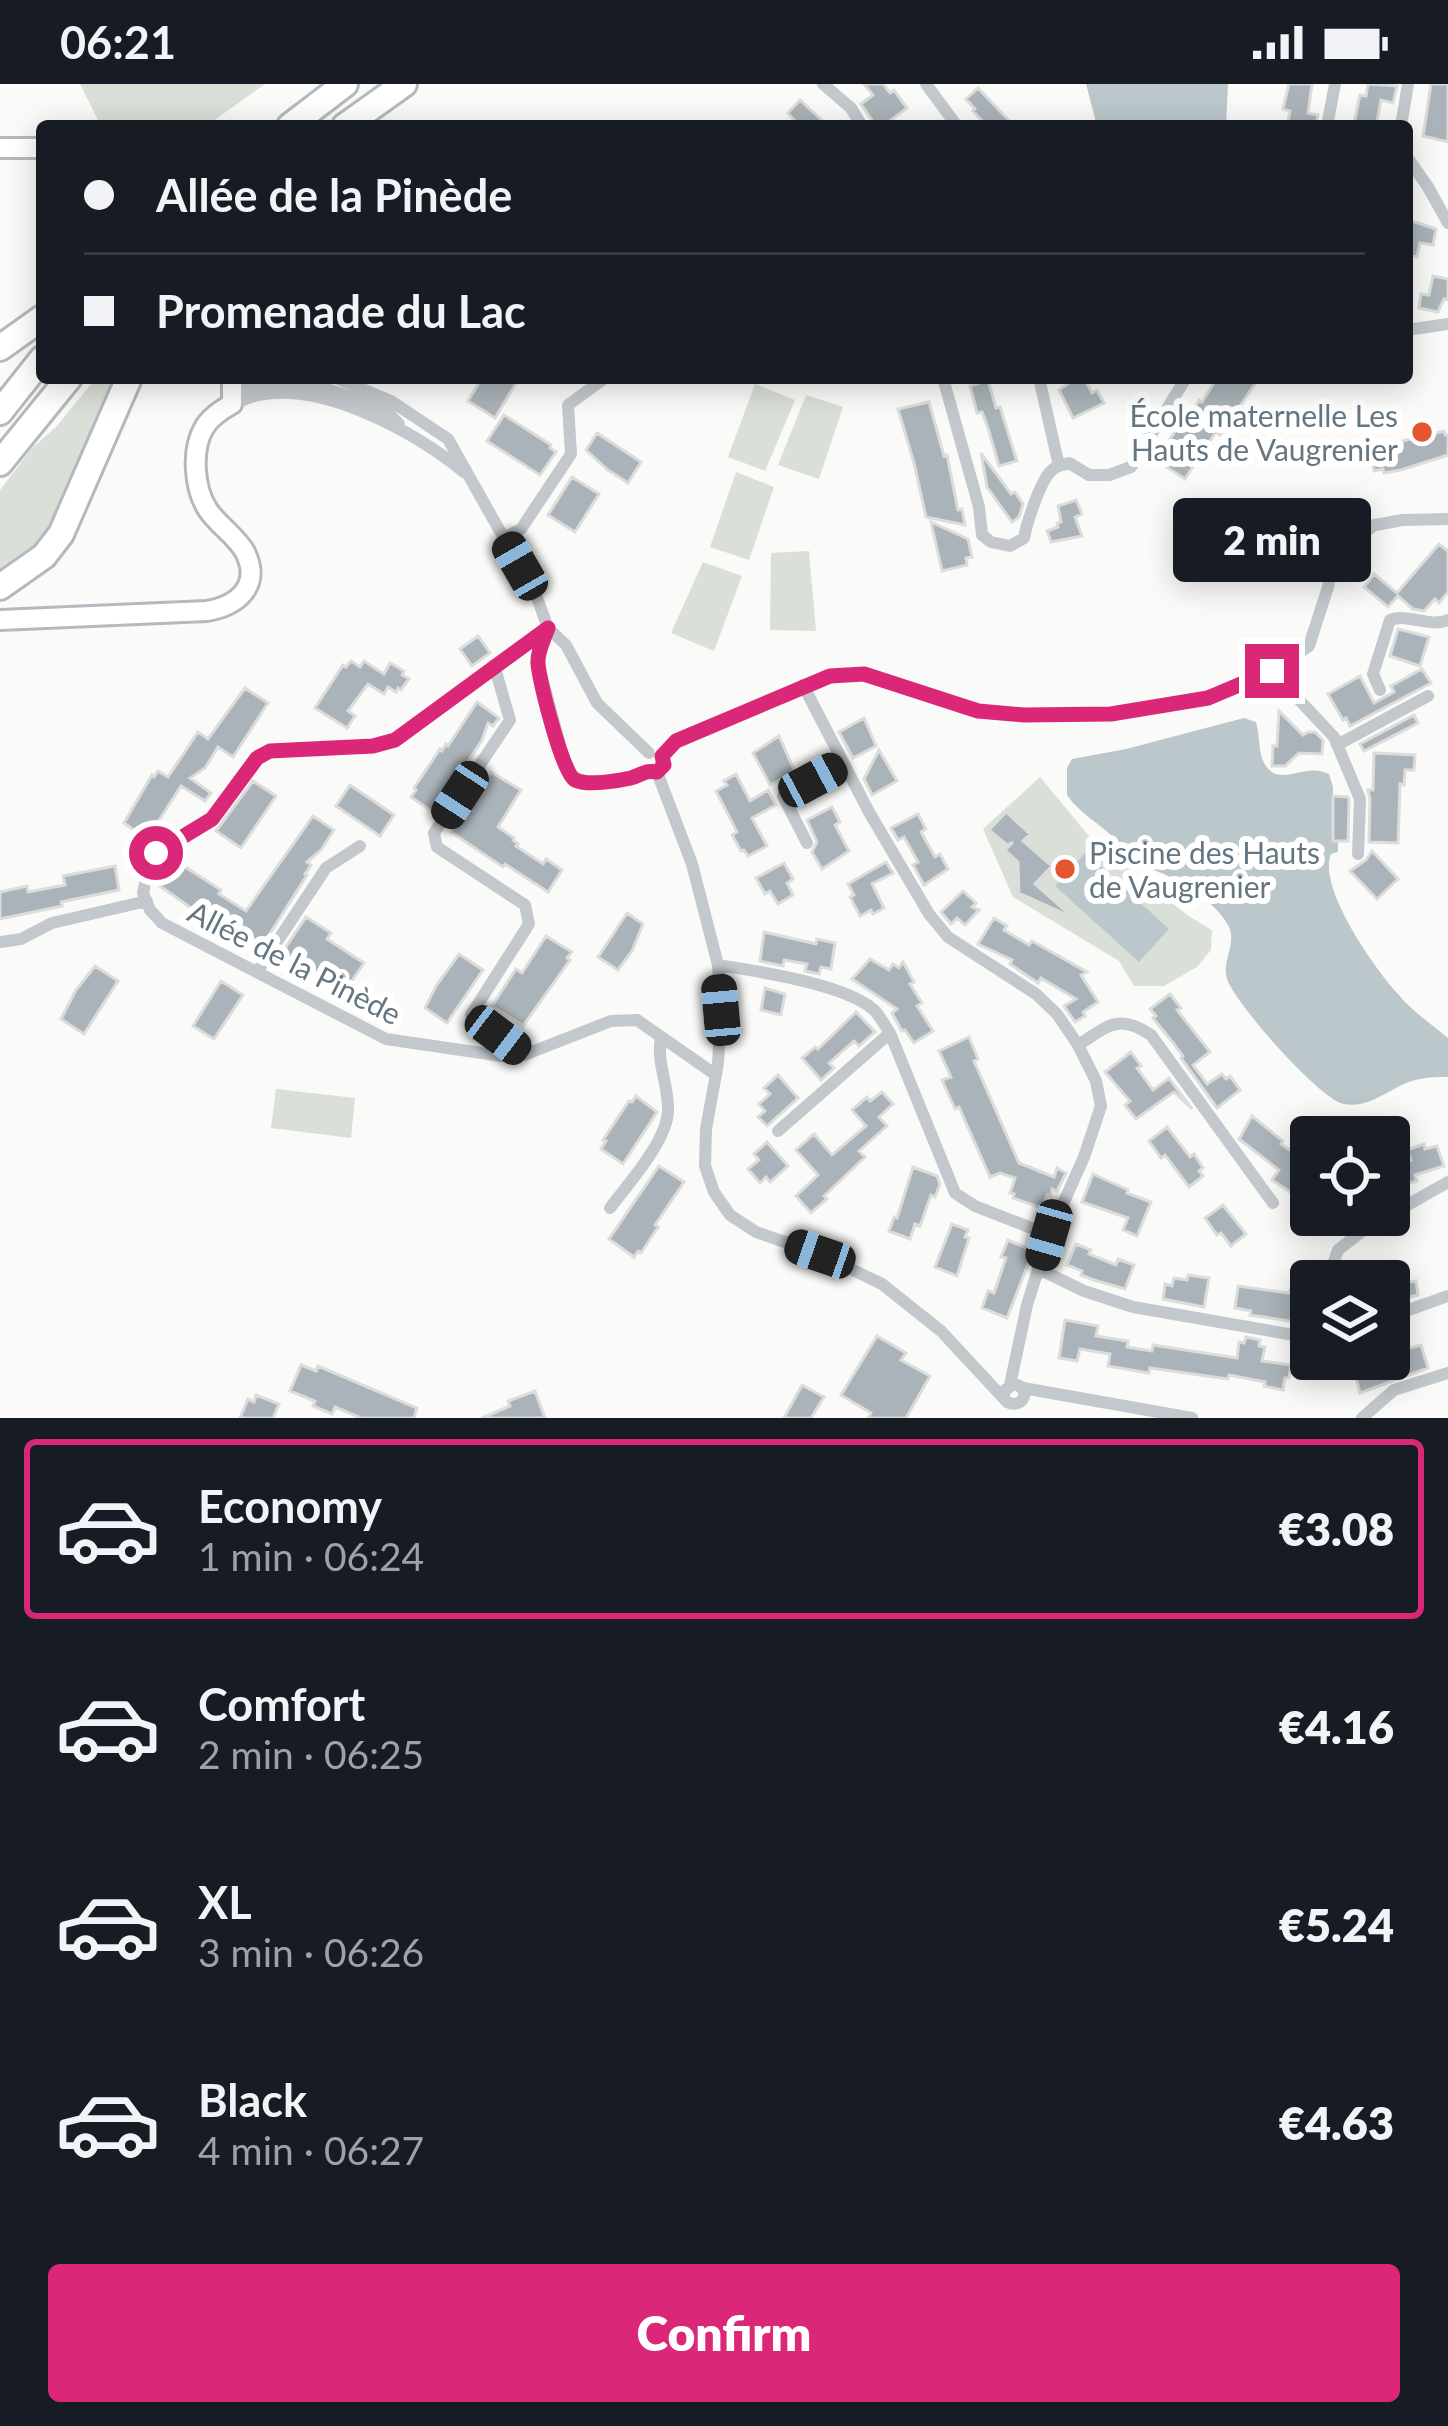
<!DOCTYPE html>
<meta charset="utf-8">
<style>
:root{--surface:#171b24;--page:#242831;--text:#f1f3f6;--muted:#9ea1a6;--line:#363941;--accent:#db2777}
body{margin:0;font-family:Lato,sans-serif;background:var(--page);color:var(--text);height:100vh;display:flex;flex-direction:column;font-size:45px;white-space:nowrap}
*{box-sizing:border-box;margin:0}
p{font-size:39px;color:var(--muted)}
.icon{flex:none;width:66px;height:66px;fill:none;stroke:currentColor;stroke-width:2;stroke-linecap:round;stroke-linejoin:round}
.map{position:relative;height:1334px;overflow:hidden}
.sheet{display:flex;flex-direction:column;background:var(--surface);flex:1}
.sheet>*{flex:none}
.banner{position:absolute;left:36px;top:36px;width:1377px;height:264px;border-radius:12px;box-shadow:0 6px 30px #0003;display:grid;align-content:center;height:264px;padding:0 48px;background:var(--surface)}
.buttons{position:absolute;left:1290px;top:1032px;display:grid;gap:24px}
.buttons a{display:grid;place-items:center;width:120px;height:120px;border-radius:12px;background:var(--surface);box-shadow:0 6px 30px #0003;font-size:60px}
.end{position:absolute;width:54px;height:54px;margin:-27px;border:15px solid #db2777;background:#fff;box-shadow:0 0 0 6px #fff}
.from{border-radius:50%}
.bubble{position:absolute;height:84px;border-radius:12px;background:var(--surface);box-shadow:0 6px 30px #0003;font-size:39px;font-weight:800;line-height:84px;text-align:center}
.car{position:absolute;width:36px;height:72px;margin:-36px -18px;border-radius:15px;box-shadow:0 0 9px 3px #0007;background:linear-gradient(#222 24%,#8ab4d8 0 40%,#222 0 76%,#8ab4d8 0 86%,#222 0)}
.banner b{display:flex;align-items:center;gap:42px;height:114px;font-size:45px}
.banner b+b{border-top:3px solid var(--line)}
.banner i{width:30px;height:30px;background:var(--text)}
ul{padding:21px 0 0;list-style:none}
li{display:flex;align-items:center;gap:36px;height:180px;margin:0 24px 18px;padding:0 24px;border:6px solid transparent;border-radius:12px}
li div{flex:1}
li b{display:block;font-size:45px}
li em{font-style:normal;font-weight:800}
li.current{border-color:var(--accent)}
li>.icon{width:108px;height:108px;stroke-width:1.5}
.button{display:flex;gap:24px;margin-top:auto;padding:24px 48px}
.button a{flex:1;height:138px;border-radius:12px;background:var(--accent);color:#fff;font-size:48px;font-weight:800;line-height:138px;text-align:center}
.status{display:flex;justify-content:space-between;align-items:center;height:84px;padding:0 60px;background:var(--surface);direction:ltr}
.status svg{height:33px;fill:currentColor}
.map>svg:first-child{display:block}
</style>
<div class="status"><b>06:21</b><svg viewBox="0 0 49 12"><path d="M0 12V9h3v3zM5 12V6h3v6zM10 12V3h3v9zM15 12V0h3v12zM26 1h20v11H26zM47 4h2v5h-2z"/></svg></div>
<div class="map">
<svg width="1448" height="1334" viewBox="0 0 1448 1334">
<rect width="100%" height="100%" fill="#fafaf8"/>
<!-- green -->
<path fill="#dadfd7" d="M80,0H265L206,42H101Z
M96,294H117L58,429L30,468L0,490V406L33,363L56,343Z
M755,300L795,316L765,387L728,373Z
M806,311L843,323L819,395L778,381Z
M736,388L774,403L749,476L710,463Z
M809,467L816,547L770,546L771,469Z
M703,478L742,492L714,567L671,549Z
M1040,693L1093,757L1190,833L1212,846L1211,866L1197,883L1164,902H1134L1119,877L1013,813L983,745Z
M276,1005L355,1014L351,1054L271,1044Z"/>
<!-- water -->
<path fill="#bbc7cb" d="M1086,0H1228L1226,42H1097Z
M1244,634L1256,638C1260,651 1258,667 1264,679C1279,706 1304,677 1329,690L1333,703V756L1338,757V768L1331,770C1317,803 1375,885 1398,910C1412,927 1431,940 1448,954V993C1435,993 1424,993 1412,997C1390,1004 1369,1025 1344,1020C1320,1016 1234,918 1227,895C1221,877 1238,859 1228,841C1216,819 1186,801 1164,790C1156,786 1146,785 1139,781C1128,774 1122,763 1114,754C1099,739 1079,729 1067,711V684L1072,675L1126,665Z
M1085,769L1169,845L1139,878L1055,802Z"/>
<!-- building -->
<path fill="#aab3b9" stroke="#dcdcda" stroke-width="3" d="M864,0H883L890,9L894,6L907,24L883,42H876L861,20L873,11Z
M1289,0H1312L1308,29L1318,31L1316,42H1287L1290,27L1283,25Z
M1368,0L1397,2L1393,19L1381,16L1376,42H1360L1354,40L1360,11L1366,12Z
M1431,0H1448V58L1423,52Z
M978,4L1014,42H987L973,27L975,25L966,15Z
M800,16L828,42H799L788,29Z
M1409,136L1436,145L1433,161L1420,159L1417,173L1407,171Z
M1433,192L1448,195V216L1444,215L1438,228L1419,224L1421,210L1429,211Z
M482,294H519L495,334L468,317Z
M1076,294H1084L1092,309L1097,306L1104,319L1073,334L1059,306Z
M1217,294H1259L1220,351L1216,348L1185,395L1156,376L1188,328L1191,330L1199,316L1202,318Z
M988,296L996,324L1000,323L1017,377L999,382L989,347L982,328L977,329L970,302Z
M929,318L944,372L947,371L958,426L962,425L965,441L926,433L914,379L898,325Z
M504,331L551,361L550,364L556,368L540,391L487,357Z
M1444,347L1445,351H1448V371L1401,386L1384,389L1383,385L1374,387L1369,365Z
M597,349L641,378L628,399L608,386L586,366Z
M981,369L1011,410L1015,408L1023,420L1019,433L1012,438L987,403Z
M572,393L599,410L575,448L548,431Z
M1076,416L1082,430L1075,433L1082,452L1051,458L1047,447L1058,443L1057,439L1061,438L1058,422Z
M931,438L968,455L972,473L966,474L967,481L942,487Z
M1439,460L1448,467V508L1439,519L1435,515L1424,527L1413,525L1398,512L1388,523L1364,503L1374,490L1397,509Z
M1398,545L1429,553L1420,582L1390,572Z
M478,552L490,569L472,582L460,565Z
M351,577L360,583L364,577L384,590L390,579L404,587L402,591L409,595L401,606L398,604L396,608L388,603L384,610L368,600L348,627L355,632L347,644L315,624L343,581L346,583Z
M1422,585L1431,599L1350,642L1346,634L1343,636L1328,610L1360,592L1374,619L1394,608L1391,602Z
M245,604L268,619L233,673L218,663L205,684L190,694L211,709L205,717L181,702L147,755L124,739L152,691L154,693L158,687L168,693L198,648L208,655Z
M477,618L499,634L493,642L488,639L482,656L434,729L411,713L416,706L414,704L440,665L442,667L446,660L448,662Z
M1279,627L1303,651L1308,648H1315L1323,656L1322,670L1299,669L1285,682H1272L1273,662H1277Z
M1414,631L1418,639L1364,667L1360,660Z
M864,634L876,662L853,674L839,648Z
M779,652L795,688L770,701L753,669Z
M879,666L897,697L872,711L864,695Z
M1374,669L1415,671L1414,686H1405L1404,701L1400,700L1398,759L1369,758L1370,715L1368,706H1373Z
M491,688L521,706L498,743L514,754L513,756L518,760L516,762L543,780L546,775L562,786L548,808L505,780L503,783L451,748Z
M736,690L750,717L768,706L776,721L752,734L767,762L748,772L744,766L741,767L732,751L737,748L716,707L727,701L724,697Z
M253,697L276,712L241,764L216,747Z
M350,701L394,731L380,752L336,722Z
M1333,712L1348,713L1349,717L1348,757H1333Z
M832,723L840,738L835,741L849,767L822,785L812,768L817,758L807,736Z
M1006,728L1030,750L1023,757L1052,782L1035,800L1067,828L1065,830L1019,809L1018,778L1005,766L1013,758L1007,761L989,746Z
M918,730L926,745L921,748L935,773L940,770L948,785L924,801L913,781L918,778L904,753L898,756L891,744Z
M313,732L334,746L321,766L307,778L311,781L305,790L307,791L257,870L157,800L172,777L181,783L182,781L221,806L219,810L246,827Z
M1372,767L1398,795L1377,815L1350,787L1366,776Z
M886,778L893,789L872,800L884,824L873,830L871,826L860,832L850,813L854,811L848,800Z
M784,779L793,795L787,799L793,811L778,820L770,807L765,810L756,794Z
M115,782L119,806L61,818L62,822L0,835V808L27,802L28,808L65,801L63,792Z
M963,807L976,819L972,823L979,826L965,841L957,834L951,840L941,828Z
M627,829L643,840L632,867L618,886L598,873Z
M306,833L331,849L327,855L364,879L347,904L342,901L340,904L282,869Z
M994,834L1007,842L1004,846L1029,861L1032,857L1087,888L1081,891L1098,918L1083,928L1085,932L1075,938L1064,922L1076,915L1041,894L1038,899L1010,880L1012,876L978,860Z
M764,848L816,860L817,855L835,859L831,885L821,883L819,890L805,887L807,880L784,876L783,882L760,877Z
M546,852L572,868L567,874L570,876L523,942L492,922L516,885L522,889Z
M459,870L483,886L447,939L425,924L436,902Z
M870,875L889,886L893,880L899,884L903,878L914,898L910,900L922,919L917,922L933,947L914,959L905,946L902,947L892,929L897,925L852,895Z
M95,882L118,897L84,950L61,935L76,906Z
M221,897L243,911L214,955L193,942Z
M765,904L785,910L781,931L761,926Z
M1170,910L1181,924L1177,926L1210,968L1193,981L1207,1000L1222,990L1226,995L1230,992L1240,1006L1217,1024L1181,974L1183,972L1174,960L1153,934L1156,932L1150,925Z
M856,928L875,948L859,962L854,957L829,979L834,984L821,996L802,974L815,963L818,965Z
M969,953L978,975L974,977L1019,1079L1054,1093L1057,1084L1066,1089L1057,1107L1052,1105L1050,1112L1047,1111L1042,1124L1013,1114L1014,1110L1010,1109L1015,1094L1000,1089L990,1093L959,1023L955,1025L942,996L951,993L939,967Z
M1131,968L1141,982L1137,984L1153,1006L1169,994L1192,1025L1174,1008L1136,1035L1125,1021L1130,1017L1105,988Z
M778,991L798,1014L767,1042L758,1033L765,1027L759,1020L770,1010L764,1004Z
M882,1008L893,1020L879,1033L887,1042L859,1067L865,1073L824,1112L827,1115L811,1129L796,1112L818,1091L796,1066L814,1050L832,1071L866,1042L852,1026L867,1013L870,1017Z
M636,1012L657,1028L623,1080L601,1065L606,1057L603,1056L629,1017L632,1018Z
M1252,1032L1283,1057L1281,1060L1310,1079L1290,1108L1272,1096L1279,1086L1239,1055Z
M1167,1043L1190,1073L1194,1070L1203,1084L1199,1087L1203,1092L1189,1103L1165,1071L1161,1074L1149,1057Z
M767,1058L788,1082L770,1098L766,1093L760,1099L748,1085L759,1076L754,1070Z
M1424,1060L1425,1065L1437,1062L1444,1082L1415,1091L1417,1097L1389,1106V1083L1411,1076L1407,1066Z
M659,1082L684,1098L655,1141L658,1143L647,1160L641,1169L638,1167L634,1173L609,1155Z
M913,1083L937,1092L940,1100L935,1113L931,1111L920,1142L915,1140L910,1155L889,1147L894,1133L897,1134Z
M1093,1090L1128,1106L1127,1109L1151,1118L1137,1152L1123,1146L1128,1134L1082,1118Z
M1223,1121L1246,1150L1231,1162L1221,1149L1217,1151L1205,1134Z
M952,1140L968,1146L965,1153L969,1154L957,1192L935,1183Z
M1008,1156L1031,1166L1028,1174L1030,1175L1007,1234L982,1224L988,1207L994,1209L1006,1174L1001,1173Z
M1076,1160L1091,1166L1089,1170L1116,1181L1118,1175L1134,1181L1125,1205L1094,1196L1081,1191L1082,1187L1067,1181Z
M1407,1182L1408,1198L1416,1197L1418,1211L1396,1216L1395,1207L1389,1208L1390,1184Z
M1188,1191L1209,1194L1204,1223L1163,1215L1165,1200L1172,1202L1174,1194L1187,1196Z
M1238,1202L1289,1209L1290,1206L1307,1209L1302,1239L1250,1231L1251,1227L1235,1224Z
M1065,1236L1098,1242L1096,1252L1128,1257L1127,1263L1152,1267L1153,1261L1237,1274L1239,1258L1244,1259L1246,1253L1260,1256L1259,1262L1265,1263L1262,1277L1291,1281L1289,1294H1285L1283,1306L1264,1302L1265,1298L1229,1291L1228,1295L1150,1284L1149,1289L1108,1282L1110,1270L1080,1265L1077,1277L1059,1274Z
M877,1252L906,1269L901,1276L930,1292L906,1334H868L871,1329L841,1311Z
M1421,1261L1428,1284L1360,1309L1354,1286L1404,1271L1402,1266Z
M301,1281L316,1287L318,1282L417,1324L414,1334H361L335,1323L332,1330L313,1322L315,1317L290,1307Z
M802,1301L824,1313L811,1334H784Z
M535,1307L545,1334H482L510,1322L508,1317Z
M256,1311L279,1320L273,1334H240L248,1315L254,1318Z"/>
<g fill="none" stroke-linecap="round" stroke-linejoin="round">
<defs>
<path id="secondary" d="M0,64H42
M0,536L207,527C237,522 262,502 245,468C236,452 218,441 208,426C194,405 191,366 204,344C210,333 221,326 232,320V294"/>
<path id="highway" d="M290,42L345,0
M345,42L404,0
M0,264L42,234
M0,328L42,275
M0,379L69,294
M0,503L44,472L61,450L129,294"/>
</defs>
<!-- secondary casing -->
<use href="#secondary" stroke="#b3babf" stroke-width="24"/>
<!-- highway casing -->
<use href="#highway" stroke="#b4b9bd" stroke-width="30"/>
<!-- street -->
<path stroke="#c3c8cc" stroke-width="12" d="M823,0L851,24L862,42
M926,0L957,42
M1327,42L1335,0
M1401,42L1408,0
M1407,73L1428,103L1448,139
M1407,246L1448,240
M336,294L391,317L448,355L536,511L548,544L566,561L597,619L649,669
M943,294L979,423L982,451L991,458L1010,462L1024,454C1027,438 1040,399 1050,388C1057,381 1060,382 1069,379L1089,391H1109L1131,383L1186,294
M1039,294L1059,382
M233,319L244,306L265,299L324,304L385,325L399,340
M232,320C241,317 250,313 259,311C324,298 415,348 464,388
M504,454L521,445L571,370L568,321L605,294
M548,544L395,656L373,661L270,667L257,674L212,735L156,769L149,779L143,809L150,826L162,839L386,955L502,972L524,971L611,937L637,936L716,991
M547,545L537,575L567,687C585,707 625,697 648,686
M494,581L510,636L434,749L437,763L525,821L529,840L471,931L524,971
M1272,587L1334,653L1360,715L1358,770
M803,601L869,728L929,830L948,853L1036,910L1057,930L1078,961L1096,997L1101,1022L1084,1073L1049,1151L1027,1221L1010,1301
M1380,606L1373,590L1390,536C1409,529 1428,544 1448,536
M1337,661L1428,612
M662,672L676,657L829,592L864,590L978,627L1024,630H1111L1207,614L1272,587L1309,562L1328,503L1332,479L1343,462L1375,441L1403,436L1448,435
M657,688L692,780L718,881L721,926L718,979L706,1045L705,1082L714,1108L730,1131L756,1148L820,1170L882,1200L941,1247L1007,1318C1024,1326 1032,1304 1014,1300L1005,1306L1004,1312
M807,759L783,712L843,679
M0,858L21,855L52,839L147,817
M718,881C756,887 846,900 874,926C880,932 885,942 890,949L955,1109L975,1122L1049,1151
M257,888L326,784L360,762
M1078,961C1108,942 1118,929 1151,951L1273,1119
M778,1047L890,949
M610,1124C628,1100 667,1057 668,1027C669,1002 656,978 661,953
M1039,1185L1084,1207L1133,1223L1311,1254
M1327,1197L1338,1166L1365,1145L1448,1098
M1389,1233L1448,1212
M1023,1304L1192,1334
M1362,1334L1394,1306L1448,1289"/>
<!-- secondary -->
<use href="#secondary" stroke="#fff" stroke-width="18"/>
<!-- highway -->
<use href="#highway" stroke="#fff" stroke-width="24"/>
</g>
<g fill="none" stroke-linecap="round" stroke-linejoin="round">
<!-- route -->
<path stroke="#db2777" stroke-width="15" d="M156,769L212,735L257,674L270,667L373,662L395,656L548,544C544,555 537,568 538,580C540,598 562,689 575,696C587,702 618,697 631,694C643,690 645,686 657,688L664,681L662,672L676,657L830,592L864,590L978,627L1024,631L1111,630L1208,614L1272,587"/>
</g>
<!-- markers -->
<g fill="#e4572e" stroke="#fff" stroke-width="4.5">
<circle cx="1422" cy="348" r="12"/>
<circle cx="1065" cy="785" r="12"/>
</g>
<g text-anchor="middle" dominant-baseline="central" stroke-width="12" stroke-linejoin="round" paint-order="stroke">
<!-- poi labels -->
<g font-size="30" fill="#657683" stroke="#fff" text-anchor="end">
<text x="1398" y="331">École maternelle Les<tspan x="1398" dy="34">Hauts de Vaugrenier</tspan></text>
<text x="1089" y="768" text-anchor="start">Piscine des Hauts<tspan x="1089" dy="34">de Vaugrenier</tspan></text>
</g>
<!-- street labels -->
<g font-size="30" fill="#657683" stroke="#fff">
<text transform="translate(295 878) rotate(27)">Allée de la Pinède</text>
</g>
</g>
</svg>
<div class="buttons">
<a><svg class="icon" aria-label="locate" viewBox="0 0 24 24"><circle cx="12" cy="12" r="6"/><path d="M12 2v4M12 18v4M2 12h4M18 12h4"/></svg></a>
<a><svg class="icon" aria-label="layers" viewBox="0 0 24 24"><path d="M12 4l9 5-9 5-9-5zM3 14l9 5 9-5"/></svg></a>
</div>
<i class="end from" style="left:156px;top:769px"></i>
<i class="end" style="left:1272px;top:587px"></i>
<div class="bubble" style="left:1173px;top:414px;width:198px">2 min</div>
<i class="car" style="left:520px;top:482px;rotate:330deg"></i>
<i class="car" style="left:813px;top:696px;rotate:62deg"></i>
<i class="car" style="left:460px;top:711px;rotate:213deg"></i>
<i class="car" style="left:721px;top:926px;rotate:355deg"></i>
<i class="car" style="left:498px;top:951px;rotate:127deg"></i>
<i class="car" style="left:1049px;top:1151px;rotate:196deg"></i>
<i class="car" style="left:820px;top:1170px;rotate:289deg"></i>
<div class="banner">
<b><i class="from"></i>Allée de la Pinède</b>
<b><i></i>Promenade du Lac</b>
</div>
</div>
<section class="sheet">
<ul>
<li class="current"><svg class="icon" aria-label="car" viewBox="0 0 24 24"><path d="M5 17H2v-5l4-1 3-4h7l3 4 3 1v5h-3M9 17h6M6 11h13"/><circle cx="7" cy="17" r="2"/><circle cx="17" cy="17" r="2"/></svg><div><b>Economy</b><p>1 min · 06:24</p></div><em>€3.08</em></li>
<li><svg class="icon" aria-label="car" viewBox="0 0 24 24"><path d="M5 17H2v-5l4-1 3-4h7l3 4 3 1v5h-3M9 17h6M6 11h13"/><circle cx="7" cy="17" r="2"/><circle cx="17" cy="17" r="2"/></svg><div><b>Comfort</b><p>2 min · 06:25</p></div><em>€4.16</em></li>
<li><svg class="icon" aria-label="car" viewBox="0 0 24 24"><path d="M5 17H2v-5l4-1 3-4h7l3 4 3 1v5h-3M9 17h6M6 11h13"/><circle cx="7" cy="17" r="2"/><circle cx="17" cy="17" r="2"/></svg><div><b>XL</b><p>3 min · 06:26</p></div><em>€5.24</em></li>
<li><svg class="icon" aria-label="car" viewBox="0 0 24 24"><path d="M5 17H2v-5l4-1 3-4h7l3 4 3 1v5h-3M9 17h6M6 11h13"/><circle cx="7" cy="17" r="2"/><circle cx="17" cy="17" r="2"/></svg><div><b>Black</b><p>4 min · 06:27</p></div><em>€4.63</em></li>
</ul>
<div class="button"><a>Confirm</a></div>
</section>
